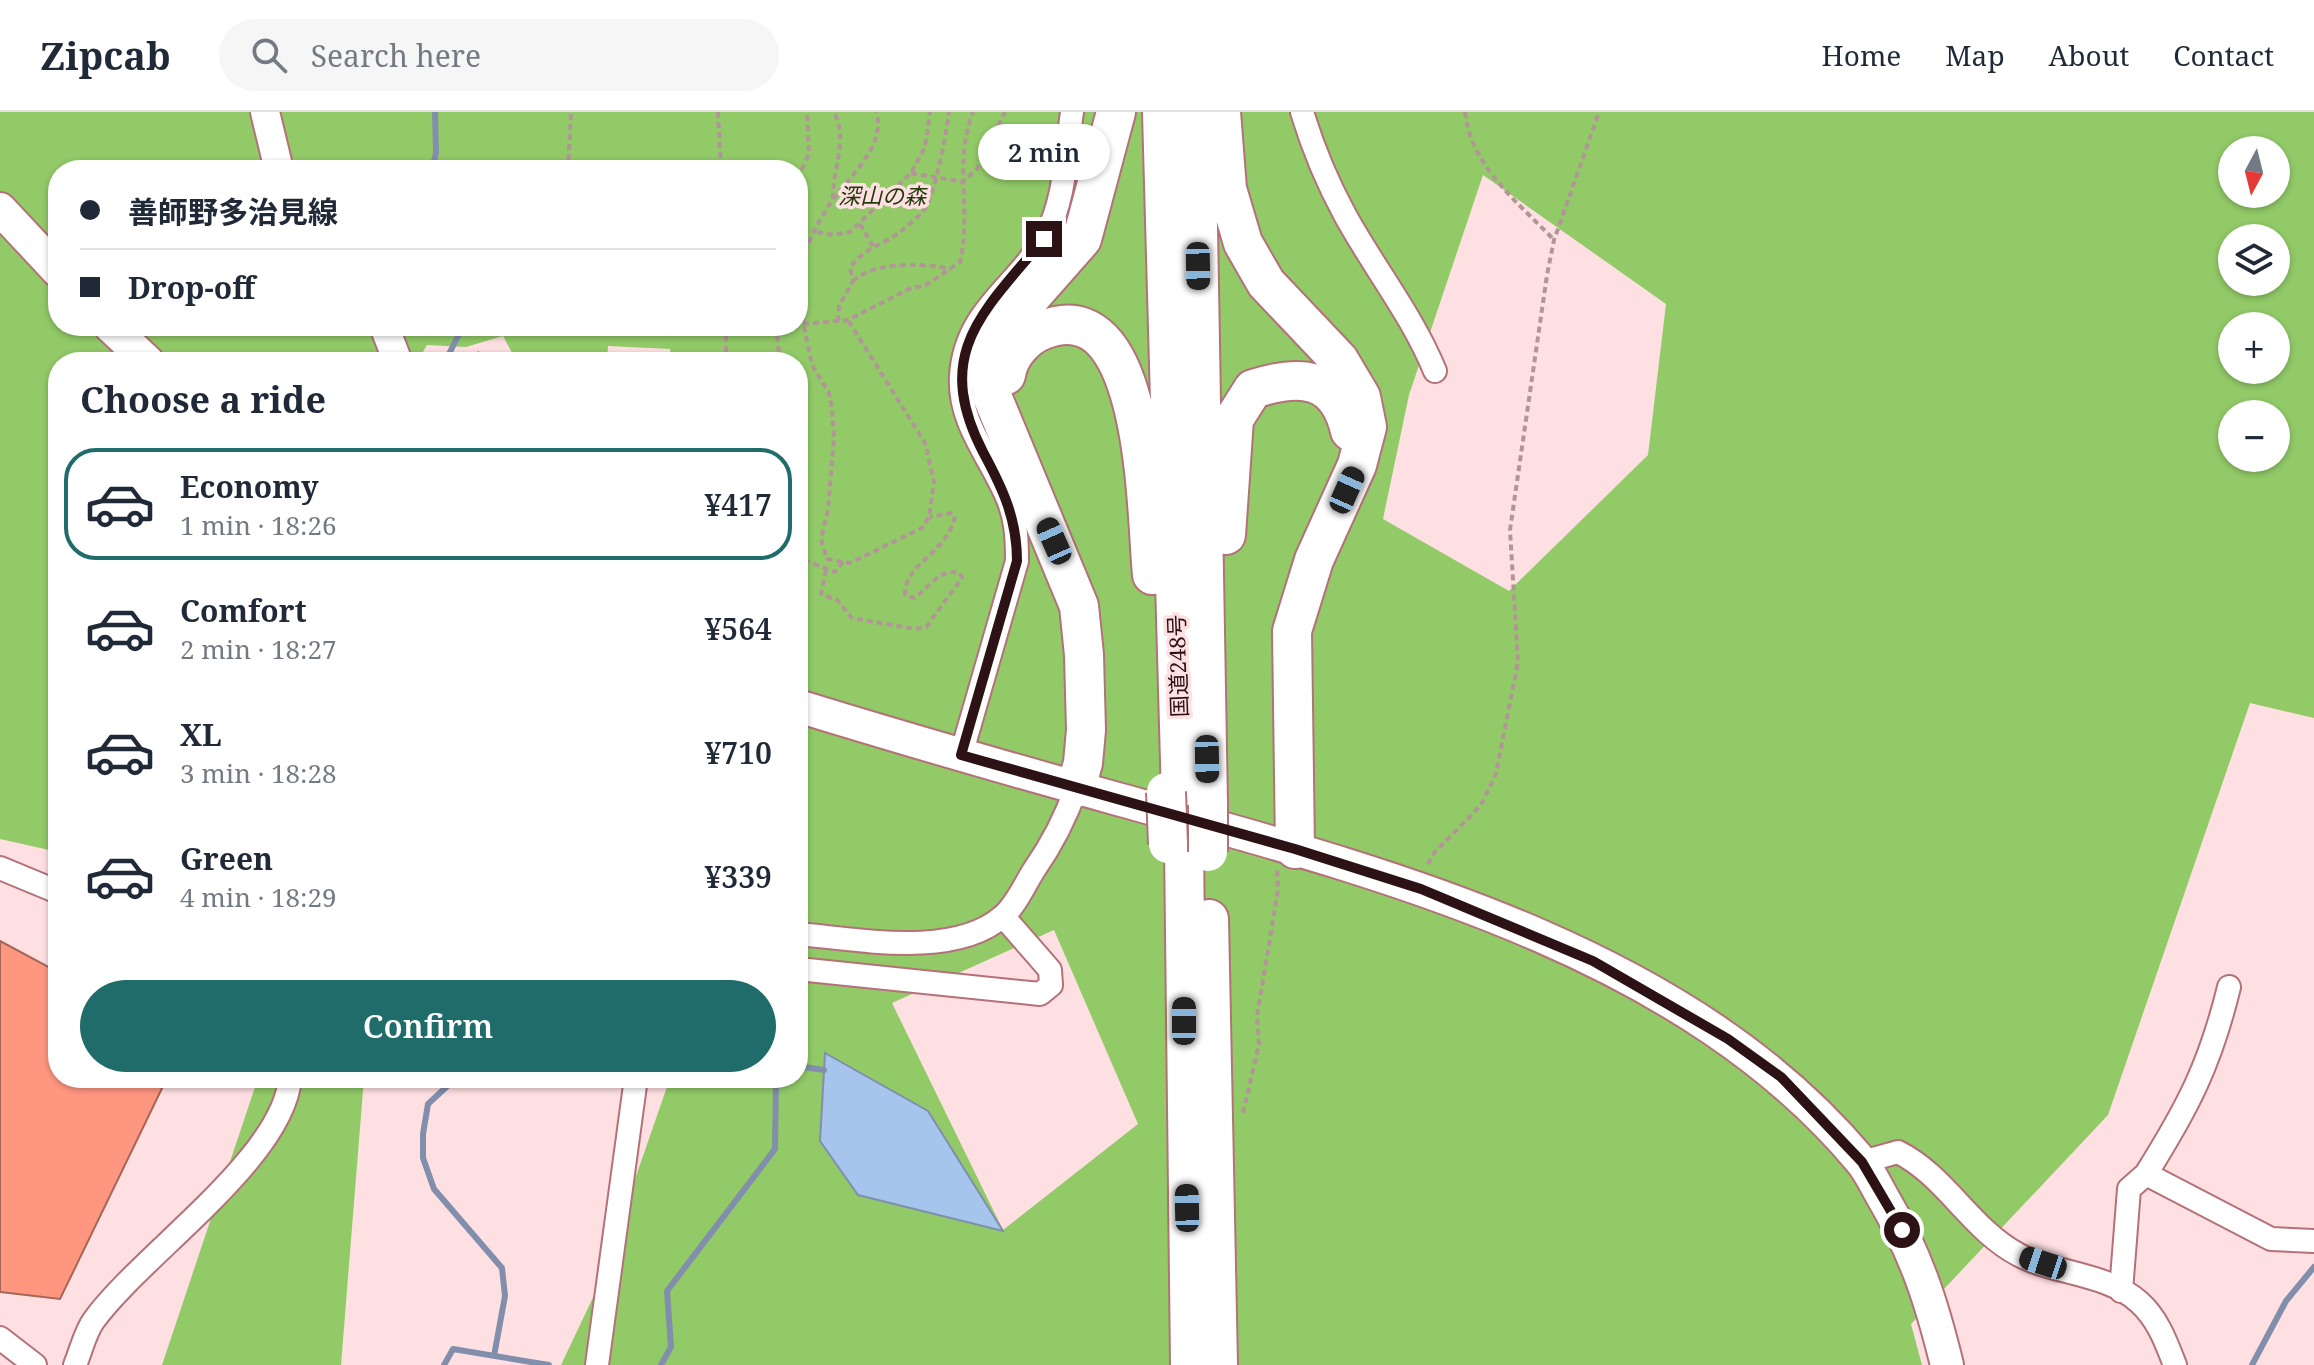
<!DOCTYPE html>
<meta charset="utf-8">
<style>
:root{--surface:#fff;--page:#f6f6f7;--text:#1f2937;--muted:#747a83;--line:#e0e1e3;--accent:#206c6a}
body{margin:0;font-family:"Noto Serif","Noto Sans JP",serif;background:var(--page);color:var(--text);height:100vh;display:flex;flex-direction:column;font-size:30px;white-space:nowrap}
*{box-sizing:border-box;margin:0}
p{font-size:26px;color:var(--muted)}
.icon{flex:none;width:44px;height:44px;fill:none;stroke:currentColor;stroke-width:2;stroke-linecap:round;stroke-linejoin:round}
.map{position:relative;flex:1;overflow:hidden}
.sheet{position:absolute;left:48px;top:240px;width:760px;height:736px;display:flex;flex-direction:column;background:var(--surface);border-radius:32px;box-shadow:0 2px 6px #0004}
.sheet>*{flex:none}
.banner{position:absolute;left:48px;top:48px;width:760px;height:176px;border-radius:32px;box-shadow:0 2px 6px #0004;display:grid;align-content:center;height:176px;padding:0 32px;background:var(--surface)}
.needle{width:52px;rotate:187deg}
.controls{position:absolute;left:2218px;top:24px;display:grid;gap:16px}
.controls a{display:grid;place-items:center;width:72px;height:72px;border-radius:50%;background:var(--surface);box-shadow:0 2px 6px #0004;font-size:40px}
.end{position:absolute;width:36px;height:36px;margin:-18px;border:10px solid #2c1215;background:#fff;box-shadow:0 0 0 4px #fff}
.from{border-radius:50%}
.bubble{position:absolute;height:56px;border-radius:28px;background:var(--surface);box-shadow:0 2px 6px #0004;font-size:26px;font-weight:600;line-height:56px;text-align:center}
.car{position:absolute;width:24px;height:48px;margin:-24px -12px;border-radius:10px;box-shadow:0 0 6px 2px #0007;background:linear-gradient(#222 24%,#8ab4d8 0 40%,#222 0 76%,#8ab4d8 0 86%,#222 0)}
.banner b{display:flex;align-items:center;gap:28px;height:76px;font-size:30px}
.banner b+b{border-top:2px solid var(--line)}
.banner i{width:20px;height:20px;background:var(--text)}
ul{padding:0;list-style:none}
li{display:flex;align-items:center;gap:24px;height:112px;margin:0 16px 12px;padding:0 16px;border:4px solid transparent;border-radius:32px}
li div{flex:1}
li b{display:block;font-size:30px}
li em{font-style:normal;font-weight:600}
li.current{border-color:var(--accent)}
li>.icon{width:72px;height:72px;stroke-width:1.5}
h2{padding:0 32px;font-size:36px;line-height:96px}
.primary-button{display:flex;gap:16px;margin-top:auto;padding:16px 32px}
.primary-button a{flex:1;height:92px;border-radius:48px;background:var(--accent);color:#fff;font-size:32px;font-weight:600;line-height:92px;text-align:center}
header{display:flex;align-items:center;gap:48px;box-sizing:border-box;height:112px;padding:0 40px;background:var(--surface);border-bottom:2px solid var(--line)}
header strong{font-size:38px}
nav{display:flex;gap:44px;margin-inline-start:auto;font-size:28px}
.search{width:560px;height:72px;background:var(--page);display:flex;align-items:center;gap:20px;box-sizing:border-box;padding:0 28px;border-radius:44px;color:var(--muted);font-size:30px}
.map>svg:first-child{display:block}
</style>
<header>
<strong>Zipcab</strong>
<div class="search"><svg class="icon" aria-label="search" viewBox="0 0 24 24"><circle cx="10" cy="10" r="6"/><path d="M15 15l6 6"/></svg>Search here</div>
<nav><a>Home</a><a>Map</a><a>About</a><a>Contact</a></nav>
</header>
<div class="map">
<svg width="2314" height="1253" viewBox="0 0 2314 1253">
<rect width="100%" height="100%" fill="#ffe0e2"/>
<!-- green -->
<path fill="#92ca68" fill-rule="evenodd" d="M0,0H2314V606L2250,591L2108,1003L1911,1212L1922,1253H561L597,1177L670,966H798V250H672L670,237L608,234L607,250H517L503,224L466,235L427,233L417,250H58V740L0,727ZM2232,38H2276V82H2232ZM58,58H798V214H58ZM1483,63L1666,192L1648,343L1509,479L1383,407L1409,283ZM2232,126H2276V170H2232ZM2232,214H2276V258H2232ZM2232,302H2276V346H2232ZM1054,818L1138,1012L1003,1118L892,891Z
M258,966H364L341,1253H162Z"/>
<!-- water -->
<path fill="#a5c5ec" stroke="#818fac" stroke-width="2" d="M825,941L928,999L1003,1119L858,1083L820,1029Z"/>
<g fill="none" stroke-linecap="round" stroke-linejoin="round">
<!-- stream -->
<path stroke="#818fac" stroke-width="6" d="M432,58L436,41L435,0
M445,250L463,214
M798,954L824,958
M456,966L428,992L423,1022V1046L434,1077L502,1156L505,1184L494,1244
M444,1253L453,1237L549,1253
M661,1253L671,1235L667,1179L775,1037L776,966
M2252,1253L2286,1189L2314,1155"/>
</g>
<!-- building -->
<path fill="#ff9780" stroke="#a56557" stroke-width="2" d="M0,829L58,860V966H167L60,1187L0,1180Z"/>
<g fill="none" stroke-linecap="round" stroke-linejoin="round">
<defs>
<path id="minor" d="M1302,0C1313,36 1327,70 1345,103C1374,156 1412,203 1435,259
M961,643L1017,449C1017,425 1016,405 1006,383C989,344 958,309 961,264C965,198 1016,176 1045,125C1065,89 1066,41 1072,0
M0,756L58,780
M798,822C857,827 954,847 1003,804C1016,793 1025,772 1034,758C1052,732 1066,705 1076,676
M798,857L1040,882L1051,873L1050,858L1003,804
M1862,1050L1898,1040C1946,1064 1971,1118 2019,1143C2055,1162 2107,1161 2139,1190C2158,1207 2166,1230 2175,1253
M2146,1062C2188,995 2210,953 2229,875
M2121,1179L2129,1077L2146,1062L2271,1127L2314,1129
M0,1226L35,1253
M75,1253C81,1239 85,1220 94,1208C142,1142 284,1046 290,966
M597,1253L636,966"/>
<path id="tertiary" d="M265,0L279,58
M384,214L398,250"/>
<path id="secondary" d="M0,97L58,159
M110,214L148,250
M798,594C905,627 1013,658 1121,688C1376,759 1683,836 1860,1048C1869,1058 1875,1072 1882,1084C1916,1142 1931,1188 1947,1253"/>
<path id="trunk" d="M1162,0L1181,686
M1196,0L1208,693
M1221,0L1227,77L1243,131L1266,171L1339,248L1361,285L1367,315L1357,353L1314,448L1292,519L1295,737
M1006,263C1009,243 1025,225 1043,218C1149,175 1146,406 1152,463
M1226,423L1234,307L1253,277C1300,262 1337,263 1350,319
M1076,676L1083,651L1086,618L1084,543L1079,494L992,284L989,259L994,236L1008,211L1082,127L1116,0
M1184,734L1190,1253
M1209,807L1218,1253"/>
</defs>
<!-- minor casing -->
<use href="#minor" stroke="#b47178" stroke-width="26"/>
<!-- tertiary casing -->
<use href="#tertiary" stroke="#b47178" stroke-width="32"/>
<!-- secondary casing -->
<use href="#secondary" stroke="#b47178" stroke-width="36"/>
<!-- trunk casing -->
<use href="#trunk" stroke="#b47178" stroke-width="42"/>
<!-- path -->
<path stroke="#b29597" stroke-width="4" stroke-dasharray="6 4" stroke-linecap="butt" d="M718,0L721,58
M1465,0C1471,55 1518,90 1554,128
M568,58L571,0
M911,61L963,70L976,58L1005,0
M798,67L809,41L807,0
M833,87C832,55 849,30 834,0
M860,112L873,134
M817,120L834,123L850,120L911,61L925,35L930,0
M798,169C800,144 816,114 829,93C845,69 888,33 876,0
M853,169C875,149 923,151 951,157
M798,185L812,253L829,281L832,298L834,325L828,398L821,427L827,447L850,451L922,416L929,405L934,370L925,331L848,208
M838,209L839,194L853,169L850,156C865,134 883,134 901,119C908,114 918,105 924,98C936,80 946,22 949,0
M803,212L848,208L909,177L926,173L960,150C972,100 953,49 973,0
M726,214V250
M776,214L780,250
M477,240L485,250
M798,331C805,345 803,356 798,370
M798,440L804,448L835,460L843,450
M826,458L821,482L837,488L852,506L915,517L926,515L962,466L960,461C939,456 930,475 914,486L905,483C905,450 947,442 955,404L951,401L930,405
M1428,752L1434,741L1481,693L1496,662L1518,550L1510,418L1547,163L1554,128L1599,0
M1243,1001L1259,932L1257,904L1278,778L1277,757"/>
<!-- minor -->
<use href="#minor" stroke="#fff" stroke-width="22"/>
<!-- tertiary -->
<use href="#tertiary" stroke="#fff" stroke-width="28"/>
<!-- secondary -->
<use href="#secondary" stroke="#fff" stroke-width="32"/>
<!-- trunk -->
<use href="#trunk" stroke="#fff" stroke-width="38"/>
<defs>
<path id="trunk-bridge" d="M1166,680L1168,732
M1208,693V740"/>
</defs>
<!-- trunk-bridge casing -->
<use href="#trunk-bridge" stroke="#b47178" stroke-width="42" stroke-linecap="butt"/>
<!-- trunk-bridge -->
<use href="#trunk-bridge" stroke="#fff" stroke-width="38"/>
</g>
<g fill="none" stroke-linecap="round" stroke-linejoin="round">
<!-- route -->
<path stroke="#2c1215" stroke-width="10" d="M1044,127C983,200 932,241 983,340C1003,377 1017,407 1017,449L961,643L1295,737L1421,777L1593,849L1728,927L1781,965L1862,1050L1902,1118"/>
</g>
<g text-anchor="middle" dominant-baseline="central" stroke-width="7" stroke-linejoin="round" paint-order="stroke">
<!-- park labels -->
<g font-size="22" font-style="italic" fill="#223b0c" stroke="#ffe0e2">
<text x="882" y="83">深山の森</text>
</g>
<!-- street labels -->
<g font-size="22" fill="#2c1215" stroke="#ffe0e2">
<text transform="translate(1177 554) rotate(-92)">国道248号</text>
</g>
</g>
</svg>
<div class="controls">
<a><svg class="needle" viewBox="-14 -14 28 28"><path d="M0-13l5 13h-10z" fill="#e53935"/><path d="M0 13l5-13h-10z" fill="#747a83"/></svg></a>
<a><svg class="icon" aria-label="layers" viewBox="0 0 24 24"><path d="M12 4l9 5-9 5-9-5zM3 14l9 5 9-5"/></svg></a>
<a>+</a>
<a>−</a>
</div>
<i class="end from" style="left:1902px;top:1118px"></i>
<i class="end" style="left:1044px;top:127px"></i>
<div class="bubble" style="left:978px;top:12px;width:132px">2 min</div>
<i class="car" style="left:1198px;top:154px;rotate:179deg"></i>
<i class="car" style="left:1347px;top:378px;rotate:24deg"></i>
<i class="car" style="left:1054px;top:429px;rotate:336deg"></i>
<i class="car" style="left:1207px;top:647px;rotate:179deg"></i>
<i class="car" style="left:1184px;top:909px;rotate:0deg"></i>
<i class="car" style="left:1187px;top:1096px;rotate:359deg"></i>
<i class="car" style="left:2043px;top:1151px;rotate:288deg"></i>
<div class="banner">
<b><i class="from"></i>善師野多治見線</b>
<b><i></i>Drop-off</b>
</div>
<section class="sheet">
<h2>Choose a ride</h2>
<ul>
<li class="current"><svg class="icon" aria-label="car" viewBox="0 0 24 24"><path d="M5 17H2v-5l4-1 3-4h7l3 4 3 1v5h-3M9 17h6M6 11h13"/><circle cx="7" cy="17" r="2"/><circle cx="17" cy="17" r="2"/></svg><div><b>Economy</b><p>1 min · 18:26</p></div><em>¥417</em></li>
<li><svg class="icon" aria-label="car" viewBox="0 0 24 24"><path d="M5 17H2v-5l4-1 3-4h7l3 4 3 1v5h-3M9 17h6M6 11h13"/><circle cx="7" cy="17" r="2"/><circle cx="17" cy="17" r="2"/></svg><div><b>Comfort</b><p>2 min · 18:27</p></div><em>¥564</em></li>
<li><svg class="icon" aria-label="car" viewBox="0 0 24 24"><path d="M5 17H2v-5l4-1 3-4h7l3 4 3 1v5h-3M9 17h6M6 11h13"/><circle cx="7" cy="17" r="2"/><circle cx="17" cy="17" r="2"/></svg><div><b>XL</b><p>3 min · 18:28</p></div><em>¥710</em></li>
<li><svg class="icon" aria-label="car" viewBox="0 0 24 24"><path d="M5 17H2v-5l4-1 3-4h7l3 4 3 1v5h-3M9 17h6M6 11h13"/><circle cx="7" cy="17" r="2"/><circle cx="17" cy="17" r="2"/></svg><div><b>Green</b><p>4 min · 18:29</p></div><em>¥339</em></li>
</ul>
<div class="primary-button"><a>Confirm</a></div>
</section>
</div>
